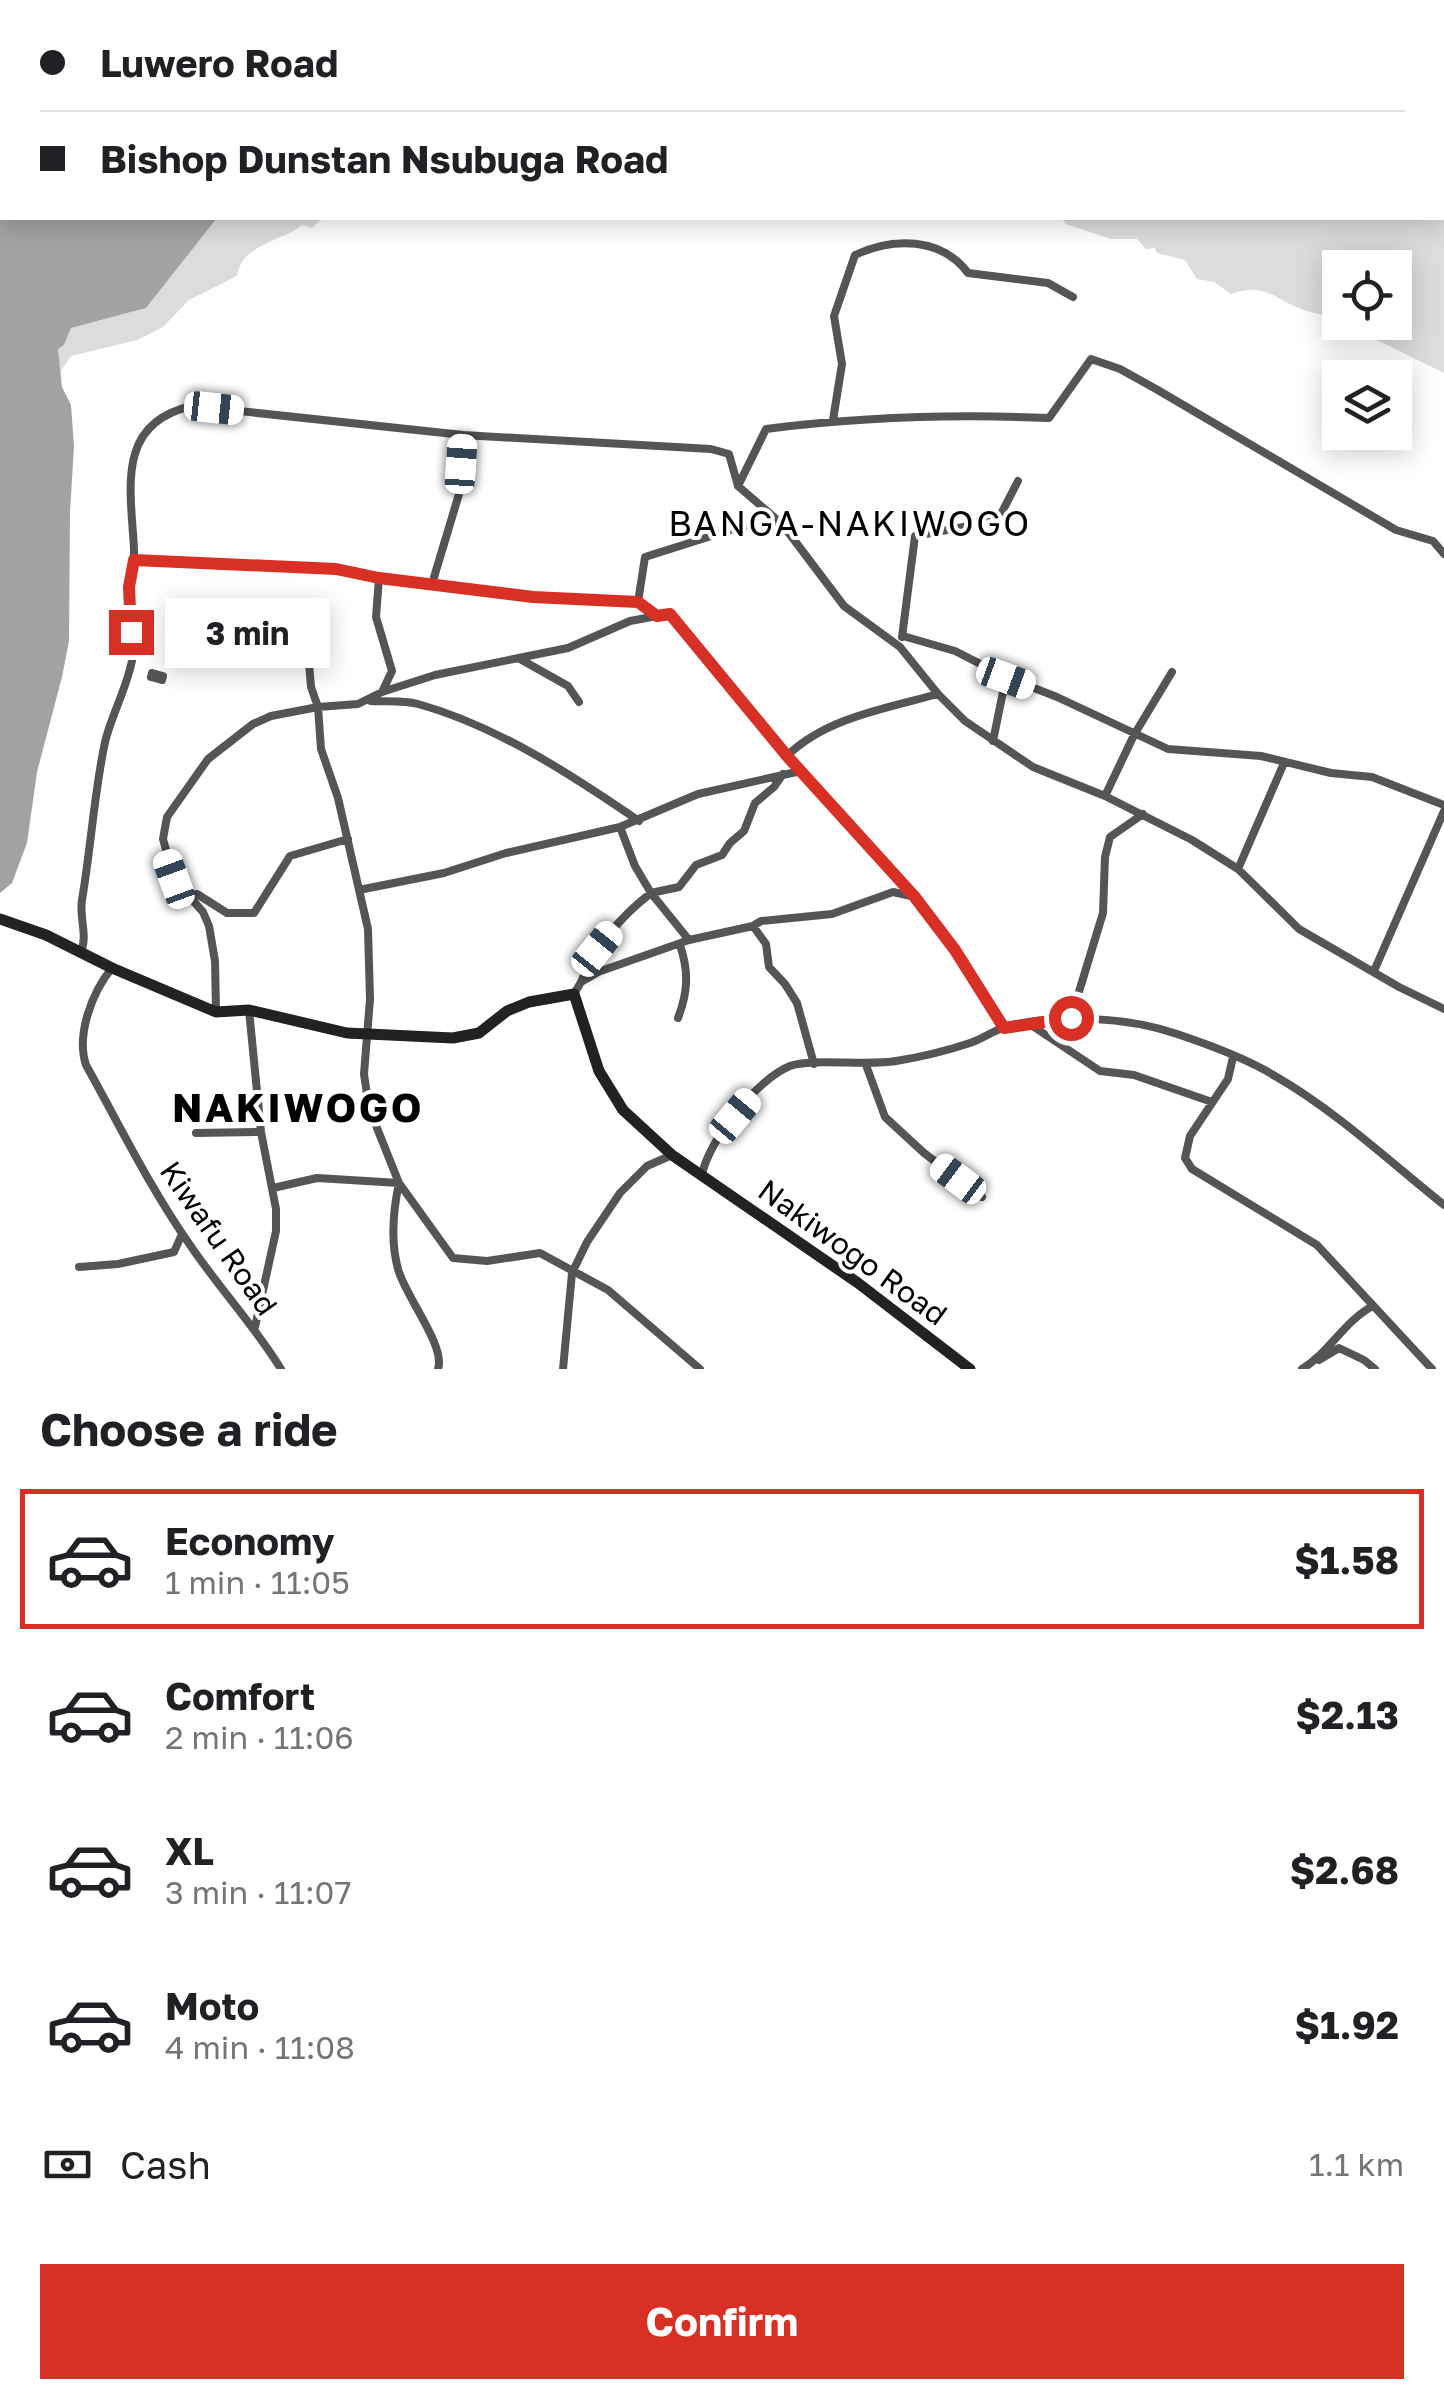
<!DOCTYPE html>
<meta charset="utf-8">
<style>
:root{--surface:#fff;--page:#f6f6f6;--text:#202124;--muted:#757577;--line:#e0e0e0;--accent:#d93025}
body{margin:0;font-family:"Golos Text",sans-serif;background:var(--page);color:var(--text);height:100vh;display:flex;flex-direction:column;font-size:38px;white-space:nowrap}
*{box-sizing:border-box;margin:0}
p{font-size:32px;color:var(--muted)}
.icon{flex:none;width:55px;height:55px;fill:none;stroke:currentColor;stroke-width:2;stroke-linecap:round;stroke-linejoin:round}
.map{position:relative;height:1369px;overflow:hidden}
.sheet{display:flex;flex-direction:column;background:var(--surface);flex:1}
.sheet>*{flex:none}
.banner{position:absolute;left:0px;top:0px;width:1445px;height:220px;box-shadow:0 5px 25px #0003;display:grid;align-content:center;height:220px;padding:0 40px;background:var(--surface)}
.fabs{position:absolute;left:1322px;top:250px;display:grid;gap:20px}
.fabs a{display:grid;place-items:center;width:90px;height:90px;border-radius:0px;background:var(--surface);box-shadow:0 5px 25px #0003;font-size:50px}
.end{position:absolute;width:45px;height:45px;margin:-22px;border:12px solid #d93025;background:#fff;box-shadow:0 0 0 5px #fff}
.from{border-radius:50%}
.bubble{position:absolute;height:70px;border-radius:0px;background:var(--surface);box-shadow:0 5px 25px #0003;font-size:32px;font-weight:700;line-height:70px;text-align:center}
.car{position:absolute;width:30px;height:60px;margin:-30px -15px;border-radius:12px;box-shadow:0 0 8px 2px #0007;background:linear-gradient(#fff 24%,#345 0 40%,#fff 0 76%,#345 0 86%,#fff 0)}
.banner b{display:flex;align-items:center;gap:35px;height:95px;font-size:38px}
.banner b+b{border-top:2px solid var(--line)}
.banner i{width:25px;height:25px;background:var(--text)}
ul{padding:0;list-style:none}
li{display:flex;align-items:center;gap:30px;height:140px;margin:0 20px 15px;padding:0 20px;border:5px solid transparent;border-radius:0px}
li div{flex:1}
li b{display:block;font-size:38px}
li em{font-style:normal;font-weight:700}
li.current{border-color:var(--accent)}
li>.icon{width:90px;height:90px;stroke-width:1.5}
h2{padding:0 40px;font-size:45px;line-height:120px}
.pay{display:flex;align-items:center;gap:25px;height:110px;padding:0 40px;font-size:38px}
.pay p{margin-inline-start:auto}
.primary-button{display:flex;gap:20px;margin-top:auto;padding:20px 40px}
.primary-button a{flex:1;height:115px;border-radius:0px;background:var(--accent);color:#fff;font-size:40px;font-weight:700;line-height:115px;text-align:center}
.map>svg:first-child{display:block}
</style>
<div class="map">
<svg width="1444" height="1369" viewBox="0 0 1444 1369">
<rect width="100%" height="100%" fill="#fff"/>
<!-- green -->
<path fill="#dcdcdc" d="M476,0H1444V373L1340,322H1395V268H1340V322C1328,315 1314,314 1301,309C1273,298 1264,282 1231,294L1214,282L1197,279L1185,260L1157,253L1155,248L1146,249L1137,239H1111L1066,224L1062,218H1442V2H476Z
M217,218H323L312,228L302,225C282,242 242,243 237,276L189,300L163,327L137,340L71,356L60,372L58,349L64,345L71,328L146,308Z"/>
<!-- water -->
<path fill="#a3a3a3" d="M0,0H476L2,2V218H217L146,308L71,328L64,345L58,349L62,387L71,405L74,446L70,512L69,641L62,677L37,772L27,843L12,883L0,893Z"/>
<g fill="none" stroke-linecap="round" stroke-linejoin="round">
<!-- street -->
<path stroke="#555" stroke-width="8" d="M833,420L842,364L834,316L855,255C893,237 941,237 968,273L1048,283L1073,297
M738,486L766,429C860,417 954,414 1049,418L1091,359L1120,369L1156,389L1396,530L1433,541L1444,554
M134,560L336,569L379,578L554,599L638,602L657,616L669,614L787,756L914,896L955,950L1004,1027
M379,578L376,617L392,671L382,692
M432,584L459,494L463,435
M638,602L645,557L743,526L780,523
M903,636L955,651L1006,677L1057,697L1168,749L1261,756L1331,773L1372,777L1444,805
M902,637L915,536L985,523L1002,512L1018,481
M520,659L568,686L579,702
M309,663L311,687L318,707L321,749L338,798L368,929L370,999L364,1074L369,1108L399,1183L453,1258L487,1261L540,1253L608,1290L700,1369
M152,673L163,676L162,680L151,677Z
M371,701C386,702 403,700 418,704C497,726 572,775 639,821
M993,741L1006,677
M787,756C825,718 887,708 938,694
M1105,796L1134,735L1172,672
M620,827L635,866L651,893L679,887L696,865L722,855L730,843L744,831L755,803L774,787L783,774
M1238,869L1284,763
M359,890L444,873L506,853L620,827L698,794L801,771
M189,899L197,894L227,913H254L290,856L348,839
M753,926L766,944L769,967L785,984L797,1003L814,1064
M81,951C88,936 79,917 82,900C91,847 94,794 105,742C112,713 129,684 133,655C136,633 128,609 129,587C130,574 135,562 134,549C131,490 115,423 192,406L463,435L711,449L729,454L738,486L782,524L844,606L900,647L938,694L965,721L1033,767L1105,796L1192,840L1238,869L1299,929L1399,987L1444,1009
M112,968C92,992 76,1035 86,1065C120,1126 150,1188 190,1245C219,1288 254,1325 281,1369
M1374,971L1444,811
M581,982C596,945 620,917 651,893L689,940
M574,994L581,982L598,972L689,940L753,926L761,921L832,914L893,892L911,896
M249,1010L261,1132L276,1209V1231L255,1327
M216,1012L215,961L209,926L203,912L174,879L163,839L167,817L208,759L253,724L271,716L318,707L358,704L382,692L435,675L568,648L630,621L657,616
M678,1018C688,992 689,972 680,945
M1071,1018L1103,913L1105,857L1110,837L1143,814
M1031,1025L1100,1071L1134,1075L1212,1102
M1233,1057L1228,1079L1190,1136L1185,1158L1192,1169L1317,1245L1432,1369
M866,1065L885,1117L924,1153L982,1197
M196,1133L261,1132
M702,1175C708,1141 757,1079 790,1066C810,1058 869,1066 896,1061C921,1057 946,1051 970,1043C982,1039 993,1031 1005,1027C1056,1013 1127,1017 1177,1034C1210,1045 1246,1058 1275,1076C1336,1111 1389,1161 1444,1205
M273,1188L317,1178L399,1183C393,1211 390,1240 398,1269C405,1296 446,1346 438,1369
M79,1267L118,1264L174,1252L182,1234
M1319,1360L1339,1348L1364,1360L1375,1369
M563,1369L572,1273L587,1242L620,1193L647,1166L672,1155
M1302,1369C1330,1352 1344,1321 1373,1306"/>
<!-- secondary -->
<path stroke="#222" stroke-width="11" d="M0,919L46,935L112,968L216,1012L249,1010L347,1033L453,1038L479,1033L507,1011L529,1002L574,994L599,1071L623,1110L672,1155L858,1283L970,1369"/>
</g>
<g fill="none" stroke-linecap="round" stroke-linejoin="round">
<!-- route -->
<path stroke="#d93025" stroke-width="12" d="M131,632L129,587L134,560L336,569L379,578L533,597L638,602L657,616L670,614L787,756L914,896L955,950L1004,1028L1071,1018"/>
</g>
<g text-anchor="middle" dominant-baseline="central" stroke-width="8" stroke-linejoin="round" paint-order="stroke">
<!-- street labels -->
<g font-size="30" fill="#000" stroke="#fff">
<text transform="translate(219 1238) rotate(55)">Kiwafu Road</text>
<text transform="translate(853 1252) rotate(36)">Nakiwogo Road</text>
</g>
<!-- quarter labels -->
<g font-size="35" letter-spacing="2.5" fill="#000" stroke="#fff">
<text x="850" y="523">BANGA-NAKIWOGO</text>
</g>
<!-- district labels -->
<g font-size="40" font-weight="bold" letter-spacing="2.5" fill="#000" stroke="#fff">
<text x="298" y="1107">NAKIWOGO</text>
</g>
</g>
</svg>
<div class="fabs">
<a><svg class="icon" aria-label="locate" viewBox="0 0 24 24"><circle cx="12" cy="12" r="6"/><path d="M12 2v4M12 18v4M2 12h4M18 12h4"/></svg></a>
<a><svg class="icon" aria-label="layers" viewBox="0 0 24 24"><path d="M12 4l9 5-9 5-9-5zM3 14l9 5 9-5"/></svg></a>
</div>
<i class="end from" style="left:1071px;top:1018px"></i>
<i class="end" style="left:131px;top:632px"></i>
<div class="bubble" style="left:165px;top:598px;width:165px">3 min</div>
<i class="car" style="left:214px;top:408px;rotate:96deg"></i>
<i class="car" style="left:461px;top:464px;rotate:4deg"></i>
<i class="car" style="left:1006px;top:678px;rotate:110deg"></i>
<i class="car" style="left:174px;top:879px;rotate:340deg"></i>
<i class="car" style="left:597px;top:949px;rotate:39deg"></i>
<i class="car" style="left:735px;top:1116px;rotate:40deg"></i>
<i class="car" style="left:958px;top:1179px;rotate:307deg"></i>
<div class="banner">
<b><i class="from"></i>Luwero Road</b>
<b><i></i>Bishop Dunstan Nsubuga Road</b>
</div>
</div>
<section class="sheet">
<h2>Choose a ride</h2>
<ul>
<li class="current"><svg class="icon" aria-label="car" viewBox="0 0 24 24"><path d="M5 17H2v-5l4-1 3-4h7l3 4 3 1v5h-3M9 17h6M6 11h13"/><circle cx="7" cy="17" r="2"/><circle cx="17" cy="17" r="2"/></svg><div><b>Economy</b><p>1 min · 11:05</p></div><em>$1.58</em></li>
<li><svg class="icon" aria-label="car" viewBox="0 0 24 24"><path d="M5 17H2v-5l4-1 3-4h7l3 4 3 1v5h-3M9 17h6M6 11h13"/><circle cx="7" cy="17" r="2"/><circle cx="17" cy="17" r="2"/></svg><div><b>Comfort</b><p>2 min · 11:06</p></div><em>$2.13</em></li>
<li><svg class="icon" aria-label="car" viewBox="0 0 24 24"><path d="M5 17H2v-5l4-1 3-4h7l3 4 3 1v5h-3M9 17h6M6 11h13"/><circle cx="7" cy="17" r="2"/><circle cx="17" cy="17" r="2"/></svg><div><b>XL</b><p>3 min · 11:07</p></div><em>$2.68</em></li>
<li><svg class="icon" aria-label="car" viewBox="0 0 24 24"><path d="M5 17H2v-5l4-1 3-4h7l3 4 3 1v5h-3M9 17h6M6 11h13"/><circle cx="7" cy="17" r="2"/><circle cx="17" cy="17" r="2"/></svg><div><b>Moto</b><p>4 min · 11:08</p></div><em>$1.92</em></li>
</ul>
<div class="pay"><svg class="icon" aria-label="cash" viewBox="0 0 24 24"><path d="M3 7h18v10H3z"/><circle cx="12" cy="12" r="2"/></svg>Cash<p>1.1 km</p></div>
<div class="primary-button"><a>Confirm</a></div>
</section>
